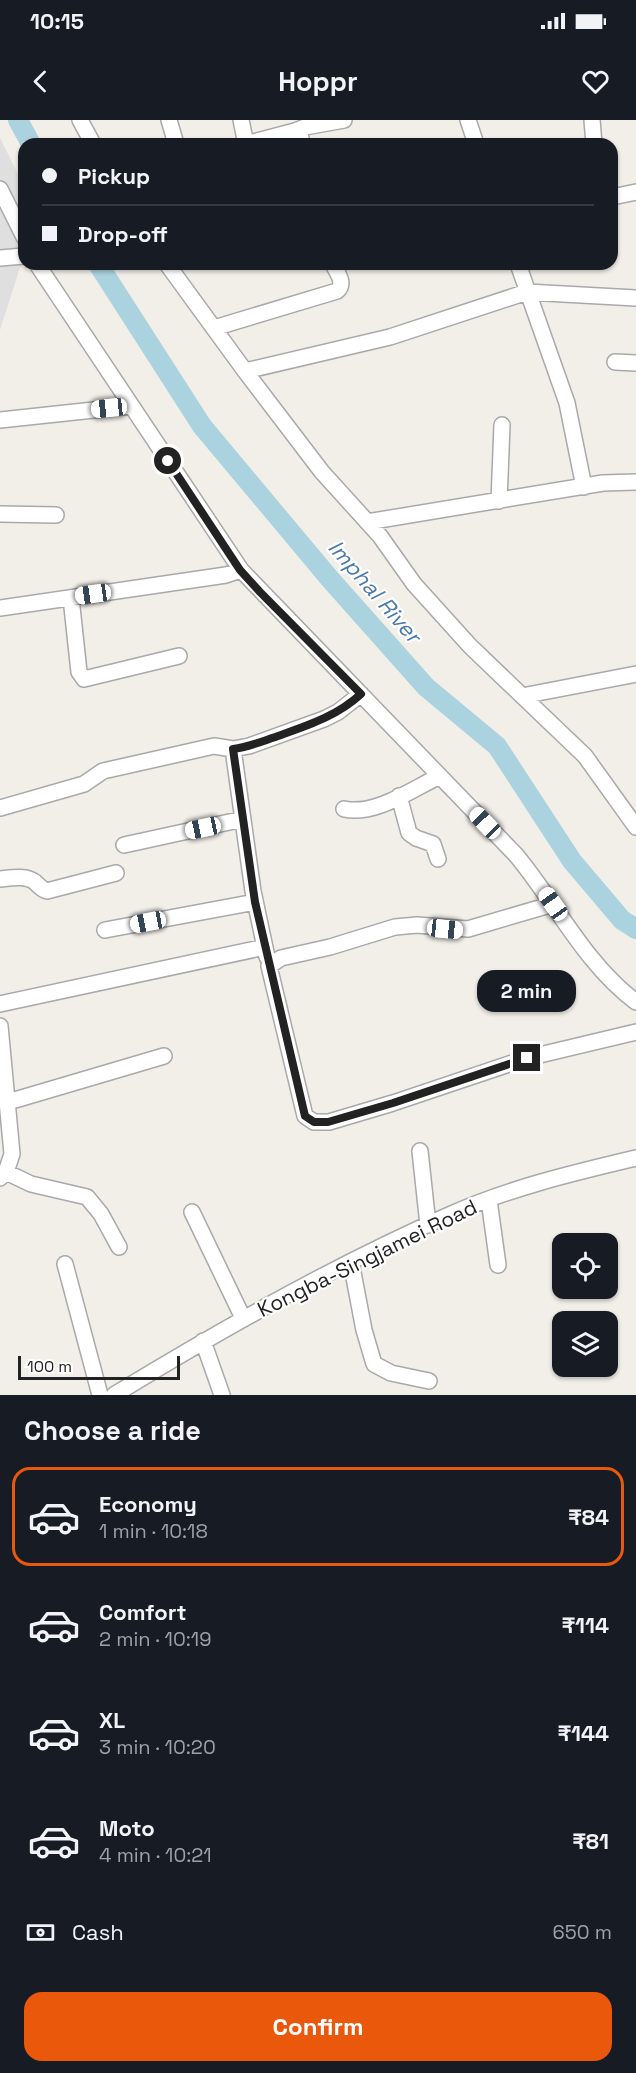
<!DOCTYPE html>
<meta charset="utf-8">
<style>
:root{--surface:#171b24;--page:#242831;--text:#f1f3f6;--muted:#9ea1a6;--line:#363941;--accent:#ea580c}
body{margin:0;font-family:"Space Grotesk",sans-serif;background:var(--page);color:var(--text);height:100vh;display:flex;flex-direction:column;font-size:22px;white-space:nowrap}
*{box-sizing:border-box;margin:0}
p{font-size:20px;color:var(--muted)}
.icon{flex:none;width:33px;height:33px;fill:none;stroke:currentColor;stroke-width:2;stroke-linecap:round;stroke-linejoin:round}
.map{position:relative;height:1275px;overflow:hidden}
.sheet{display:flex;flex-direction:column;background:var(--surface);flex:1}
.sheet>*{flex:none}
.hud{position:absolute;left:18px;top:18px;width:600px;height:132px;border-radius:18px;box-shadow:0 2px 4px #0004;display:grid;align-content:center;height:132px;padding:0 24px;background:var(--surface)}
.controls{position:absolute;left:552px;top:1113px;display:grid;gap:12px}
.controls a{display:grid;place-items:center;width:66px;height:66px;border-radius:12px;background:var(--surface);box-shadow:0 2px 4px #0004;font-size:30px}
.scale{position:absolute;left:18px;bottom:15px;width:162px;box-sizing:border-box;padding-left:6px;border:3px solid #222;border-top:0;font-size:16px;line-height:21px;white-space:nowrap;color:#222;-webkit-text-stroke:4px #fff;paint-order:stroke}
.end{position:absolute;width:27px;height:27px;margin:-14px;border:8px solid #222;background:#fff;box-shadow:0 0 0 3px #fff}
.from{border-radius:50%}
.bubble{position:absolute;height:42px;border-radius:18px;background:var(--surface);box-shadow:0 2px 4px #0004;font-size:20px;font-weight:600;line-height:42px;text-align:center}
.car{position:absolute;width:18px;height:36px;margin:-18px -9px;border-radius:8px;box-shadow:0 0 4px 2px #0007;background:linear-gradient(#fff 24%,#345 0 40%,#fff 0 76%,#345 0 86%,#fff 0)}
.hud b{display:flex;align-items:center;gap:21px;height:57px;font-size:22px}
.hud b+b{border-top:2px solid var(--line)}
.hud i{width:15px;height:15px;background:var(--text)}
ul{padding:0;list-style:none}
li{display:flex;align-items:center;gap:18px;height:99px;margin:0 12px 9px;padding:0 12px;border:3px solid transparent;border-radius:18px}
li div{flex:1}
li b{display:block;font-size:22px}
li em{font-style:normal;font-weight:600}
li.current{border-color:var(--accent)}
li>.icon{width:54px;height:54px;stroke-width:1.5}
h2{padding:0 24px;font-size:27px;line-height:72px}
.pay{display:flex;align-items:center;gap:15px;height:66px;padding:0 24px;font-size:22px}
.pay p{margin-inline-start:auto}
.primary-button{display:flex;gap:12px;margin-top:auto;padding:12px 24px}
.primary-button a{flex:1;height:69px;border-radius:18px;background:var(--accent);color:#fff;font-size:24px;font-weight:600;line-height:69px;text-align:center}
.status{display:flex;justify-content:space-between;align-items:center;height:42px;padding:0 30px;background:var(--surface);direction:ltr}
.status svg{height:16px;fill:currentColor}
header{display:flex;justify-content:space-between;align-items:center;height:78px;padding:0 24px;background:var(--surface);font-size:27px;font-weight:600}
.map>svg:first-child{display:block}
</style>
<div class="status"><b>10:15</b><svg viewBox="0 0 49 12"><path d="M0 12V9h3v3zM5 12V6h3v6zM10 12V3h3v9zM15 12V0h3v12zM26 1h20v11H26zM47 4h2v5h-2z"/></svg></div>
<header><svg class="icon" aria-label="back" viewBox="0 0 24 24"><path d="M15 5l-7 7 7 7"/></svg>Hoppr<svg class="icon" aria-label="heart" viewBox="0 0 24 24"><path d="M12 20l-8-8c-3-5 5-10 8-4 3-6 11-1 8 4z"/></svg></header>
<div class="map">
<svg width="636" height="1275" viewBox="0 0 636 1275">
<rect width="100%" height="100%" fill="#f2efe9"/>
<!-- residential -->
<path fill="#e0dfdf" d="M0,18L24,66V135L0,210Z"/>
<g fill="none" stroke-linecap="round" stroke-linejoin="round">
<!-- river -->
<path stroke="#aad3df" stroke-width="20" d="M18,0L31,24
M98,144L202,306L330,459L426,567L497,626L572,741L622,800L636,809"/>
<defs>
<path id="minor" d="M80,0L93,24
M169,0L176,24
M241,0L246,24
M468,0L476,24
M592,0L594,24
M295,11L305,7L344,0
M246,24L295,11L300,13L302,24
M0,69L24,117
M612,77L636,72
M0,138L24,136
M37,144L241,450L516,735C556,783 585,844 636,882
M167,144L245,251L322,352L380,416L414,464L470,526L585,636L636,707
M518,144L567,283L584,367
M214,208L337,171C346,163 337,153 333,144
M615,242L636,243
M245,251L390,217L527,172L636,178
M0,300L131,286
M499,381L502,305
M0,394L56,395
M367,402L603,363L636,362
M71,478L79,552L84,559L179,536
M0,488L226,455L241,450
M522,576L636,554
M233,629L253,771L267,837
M399,676L409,713L416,718L433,724L438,739
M0,688L84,664L103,651L214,626L233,629L249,626L324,599L338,592L361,574
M344,689C375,696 412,669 440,656
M124,725L243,699
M0,759C11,758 25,755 35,762C39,766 41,769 47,771L116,753
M553,784L468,809L417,805L395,807L330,827L281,838L269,846L305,996L314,1002H329L393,983L527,938L636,912
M105,810L255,782
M0,884L265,827
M0,906L12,1034L6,1052L0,1058
M8,982L164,936
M420,1031L428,1105
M6,1052L31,1064L87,1077L101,1094L119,1127
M489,1080L498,1145
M192,1092L243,1198
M351,1142L364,1210L374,1244L391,1253L429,1261
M65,1144L100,1275
M203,1221L222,1275
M114,1275C222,1209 333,1146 449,1095C509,1068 573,1053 636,1038"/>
</defs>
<!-- minor casing -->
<use href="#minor" stroke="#a9a9a9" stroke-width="18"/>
<!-- minor -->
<use href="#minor" stroke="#fff" stroke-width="15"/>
</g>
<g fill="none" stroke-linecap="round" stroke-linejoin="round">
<!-- route -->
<path stroke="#222" stroke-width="8" d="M168,341L240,450L260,472L361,574C337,596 309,605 278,616C263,621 249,627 233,629L255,782L305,996L314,1002H328L393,983L527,938"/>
</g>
<g text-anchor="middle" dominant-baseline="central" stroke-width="4.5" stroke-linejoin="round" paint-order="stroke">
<!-- street labels -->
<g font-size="21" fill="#222" stroke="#fff">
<text transform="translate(367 1138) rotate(-26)">Kongba-Singjamei Road</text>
</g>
<!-- water labels -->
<g font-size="22" font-style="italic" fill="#4a7aab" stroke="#fff">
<text transform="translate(375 471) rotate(49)">Imphal River</text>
</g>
</g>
</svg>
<div class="controls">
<a><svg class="icon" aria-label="locate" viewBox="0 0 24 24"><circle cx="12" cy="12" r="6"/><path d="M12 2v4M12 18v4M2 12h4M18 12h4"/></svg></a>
<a><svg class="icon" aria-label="layers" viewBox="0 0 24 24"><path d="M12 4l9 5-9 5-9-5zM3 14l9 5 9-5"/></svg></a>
</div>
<div class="scale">100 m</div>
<i class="end from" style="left:168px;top:341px"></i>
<i class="end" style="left:527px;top:938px"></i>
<div class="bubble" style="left:477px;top:850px;width:99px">2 min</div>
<i class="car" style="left:109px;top:288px;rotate:264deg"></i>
<i class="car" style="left:93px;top:474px;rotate:262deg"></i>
<i class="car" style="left:485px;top:703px;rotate:316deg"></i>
<i class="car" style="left:203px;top:708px;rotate:258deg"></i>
<i class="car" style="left:553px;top:784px;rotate:325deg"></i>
<i class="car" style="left:148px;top:802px;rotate:259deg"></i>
<i class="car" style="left:445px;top:809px;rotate:96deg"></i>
<div class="hud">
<b><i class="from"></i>Pickup</b>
<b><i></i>Drop-off</b>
</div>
</div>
<section class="sheet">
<h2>Choose a ride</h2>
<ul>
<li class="current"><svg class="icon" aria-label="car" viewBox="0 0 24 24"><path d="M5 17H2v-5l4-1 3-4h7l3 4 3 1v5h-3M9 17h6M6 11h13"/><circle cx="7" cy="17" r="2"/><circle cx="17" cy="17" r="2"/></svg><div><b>Economy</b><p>1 min · 10:18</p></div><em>₹84</em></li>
<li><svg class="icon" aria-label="car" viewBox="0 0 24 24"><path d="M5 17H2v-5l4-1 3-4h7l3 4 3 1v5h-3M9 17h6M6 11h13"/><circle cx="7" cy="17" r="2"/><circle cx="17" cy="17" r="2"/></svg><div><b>Comfort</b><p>2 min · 10:19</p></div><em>₹114</em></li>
<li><svg class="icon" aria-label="car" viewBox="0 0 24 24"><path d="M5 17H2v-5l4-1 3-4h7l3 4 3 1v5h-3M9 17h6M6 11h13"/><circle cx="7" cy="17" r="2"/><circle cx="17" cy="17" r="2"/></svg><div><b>XL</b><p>3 min · 10:20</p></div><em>₹144</em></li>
<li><svg class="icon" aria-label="car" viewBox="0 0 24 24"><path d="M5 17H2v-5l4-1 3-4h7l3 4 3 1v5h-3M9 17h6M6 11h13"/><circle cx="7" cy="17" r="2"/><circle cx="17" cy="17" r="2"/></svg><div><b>Moto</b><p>4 min · 10:21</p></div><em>₹81</em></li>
</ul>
<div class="pay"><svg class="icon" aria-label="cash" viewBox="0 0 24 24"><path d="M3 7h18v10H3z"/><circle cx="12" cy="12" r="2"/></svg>Cash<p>650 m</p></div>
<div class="primary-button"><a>Confirm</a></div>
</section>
